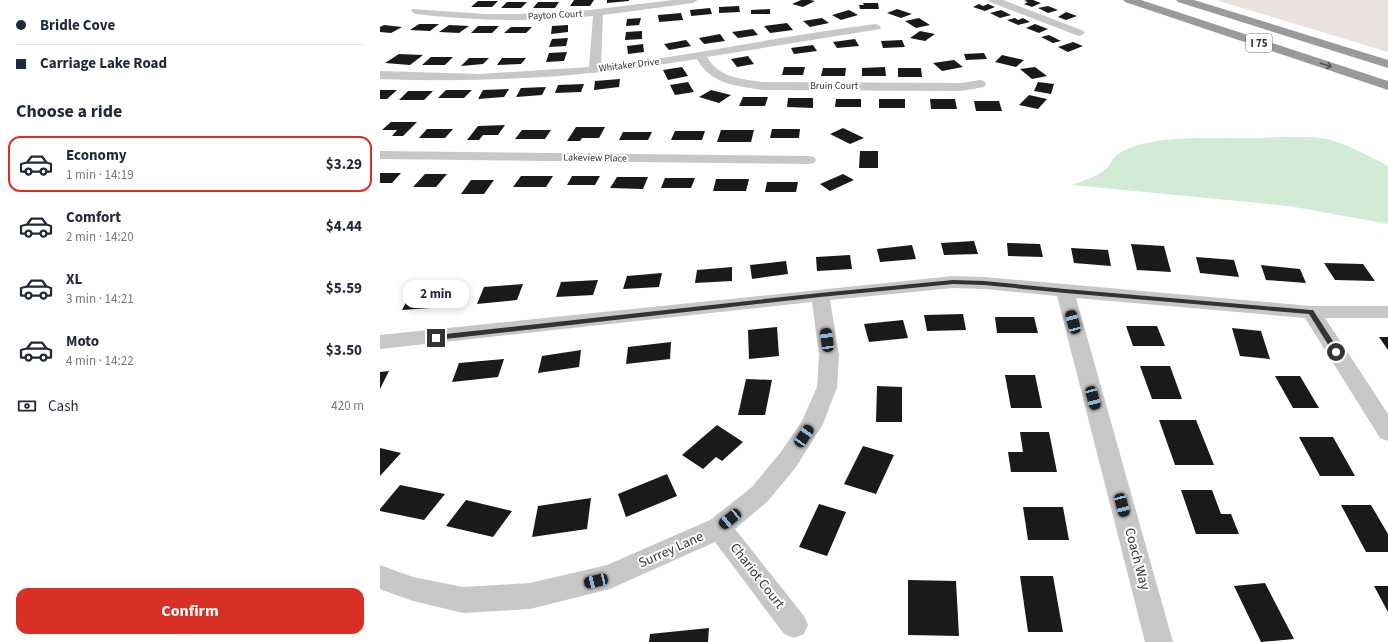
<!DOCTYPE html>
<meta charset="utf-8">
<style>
:root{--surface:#fff;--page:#f2f2f3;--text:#1f2937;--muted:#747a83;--line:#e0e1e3;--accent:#d93025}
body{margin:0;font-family:"Source Sans 3",sans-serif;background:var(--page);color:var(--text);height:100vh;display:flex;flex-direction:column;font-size:15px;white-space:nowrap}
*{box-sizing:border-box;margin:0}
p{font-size:13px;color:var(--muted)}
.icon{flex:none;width:22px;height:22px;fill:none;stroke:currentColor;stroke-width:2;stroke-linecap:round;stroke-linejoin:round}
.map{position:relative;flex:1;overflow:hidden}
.details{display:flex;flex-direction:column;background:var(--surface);width:380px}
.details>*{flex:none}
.guide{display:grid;align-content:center;height:88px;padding:0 16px;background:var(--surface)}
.end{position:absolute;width:18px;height:18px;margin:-9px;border:5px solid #333;background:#fff;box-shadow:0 0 0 2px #fff}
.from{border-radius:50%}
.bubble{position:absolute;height:28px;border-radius:12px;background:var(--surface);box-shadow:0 2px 10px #0003;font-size:13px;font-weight:700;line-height:28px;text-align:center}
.car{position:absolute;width:12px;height:24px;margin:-12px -6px;border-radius:5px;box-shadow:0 0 3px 1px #0007;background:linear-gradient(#222 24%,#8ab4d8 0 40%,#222 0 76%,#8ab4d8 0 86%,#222 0)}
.guide b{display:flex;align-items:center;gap:14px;height:38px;font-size:15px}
.guide b+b{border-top:1px solid var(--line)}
.guide i{width:10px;height:10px;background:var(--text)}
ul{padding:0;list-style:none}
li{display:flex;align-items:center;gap:12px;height:56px;margin:0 8px 6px;padding:0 8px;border:2px solid transparent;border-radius:12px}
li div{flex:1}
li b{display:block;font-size:15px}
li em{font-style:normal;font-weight:700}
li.active{border-color:var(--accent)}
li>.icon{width:36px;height:36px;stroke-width:1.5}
h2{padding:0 16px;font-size:18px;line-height:48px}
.pay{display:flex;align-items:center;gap:10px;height:44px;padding:0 16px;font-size:15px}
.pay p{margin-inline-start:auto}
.action{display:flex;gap:8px;margin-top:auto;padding:8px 16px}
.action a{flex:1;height:46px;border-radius:12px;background:var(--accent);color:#fff;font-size:16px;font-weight:700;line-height:46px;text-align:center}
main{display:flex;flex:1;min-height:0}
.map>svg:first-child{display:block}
</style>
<main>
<section class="details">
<div class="guide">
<b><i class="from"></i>Bridle Cove</b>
<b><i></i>Carriage Lake Road</b>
</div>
<h2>Choose a ride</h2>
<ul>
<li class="active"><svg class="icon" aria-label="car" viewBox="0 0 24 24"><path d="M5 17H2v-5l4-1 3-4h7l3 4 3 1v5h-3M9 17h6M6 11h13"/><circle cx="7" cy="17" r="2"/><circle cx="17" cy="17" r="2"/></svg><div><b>Economy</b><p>1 min · 14:19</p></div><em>$3.29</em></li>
<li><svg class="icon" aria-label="car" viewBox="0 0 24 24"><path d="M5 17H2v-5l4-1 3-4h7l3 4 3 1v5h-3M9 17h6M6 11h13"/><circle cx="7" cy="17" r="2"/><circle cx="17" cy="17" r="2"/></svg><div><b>Comfort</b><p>2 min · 14:20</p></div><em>$4.44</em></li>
<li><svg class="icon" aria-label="car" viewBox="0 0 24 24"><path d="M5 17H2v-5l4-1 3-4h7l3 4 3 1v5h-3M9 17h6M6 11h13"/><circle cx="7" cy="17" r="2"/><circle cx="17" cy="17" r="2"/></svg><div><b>XL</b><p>3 min · 14:21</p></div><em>$5.59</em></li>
<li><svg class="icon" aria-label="car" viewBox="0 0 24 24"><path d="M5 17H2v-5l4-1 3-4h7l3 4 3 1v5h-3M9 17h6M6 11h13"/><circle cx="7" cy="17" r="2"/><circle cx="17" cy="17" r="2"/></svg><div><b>Moto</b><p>4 min · 14:22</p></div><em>$3.50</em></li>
</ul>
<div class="pay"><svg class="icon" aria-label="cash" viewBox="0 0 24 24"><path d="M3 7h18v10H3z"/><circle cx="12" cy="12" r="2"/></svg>Cash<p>420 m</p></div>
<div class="action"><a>Confirm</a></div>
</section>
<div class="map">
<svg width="1008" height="642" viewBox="0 0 1008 642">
<rect width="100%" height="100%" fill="#fff"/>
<!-- green -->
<path fill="#ebe2e0" d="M836,0H1008V52Z"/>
<!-- water -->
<path fill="#d1ebd5" d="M870,138C895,138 931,134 954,141C973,147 991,157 1008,166V224L909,206L692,185C703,181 715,177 725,170C731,165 731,158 741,152C774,134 832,139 870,138Z"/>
<!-- building -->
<path fill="#1a1a1a" d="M194,0H214L210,6H190Z
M227,0H249V1L227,3Z
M421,0H430L435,1L423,7L412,4Z
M647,0H653L661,3L652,7L644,4L648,2L644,1Z
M98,1H118L112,7H91Z
M127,2H147L141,8H121Z
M158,2H179L175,8H153Z
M483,3H498L499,9H480L479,5H484Z
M599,4L603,6L608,4L615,7L605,11L593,7Z
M359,6L360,12L339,13V7Z
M668,6L678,10L668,13L658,8Z
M330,8L332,14L311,16L310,10Z
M390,9V14H371V10Z
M517,9L532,14L521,18L507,13Z
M469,10L478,15L461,20L452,15Z
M621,10L631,15L620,18L610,13Z
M686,12L697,16L686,20L678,17Z
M301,13L303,20L279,22L278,15Z
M261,18L259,25L246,26L247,19Z
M442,18L449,23L430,27L423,21Z
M539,18L550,25L536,28L525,21Z
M635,18L638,20L643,18L650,22L638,25L627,20Z
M407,23L413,30L390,33L384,26Z
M39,24H59L50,31L30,30Z
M655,24L668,29L659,33L646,28Z
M4,25L22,27L11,33L0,32V27Z
M69,25L89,26L79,33L59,32Z
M188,25V32L171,34L172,26Z
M98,26H119L112,33H91Z
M131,27H152L146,33H124Z
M373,29L378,35L358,38L352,32Z
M262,31V39L245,40L246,32Z
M540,31L555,34L545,41L530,38Z
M340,34L345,41L324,44L319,38Z
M669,35L681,41L673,43L661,37Z
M188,38L186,46L169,47L172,39Z
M475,39L479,46L457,48L453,42Z
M306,40L311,46L289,50L284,44Z
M522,40L525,47L503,48L501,41Z
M693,42L703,46L688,52L678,47Z
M263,44L264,52L248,54L247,46Z
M433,45L437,51L414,54L411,48Z
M187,52L184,61L166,62L169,53Z
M604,53L607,59L586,60L584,54Z
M19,54L43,55L30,65L5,63Z
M622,55L644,60L636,67L615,62Z
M368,56L374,64L357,67L351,59Z
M51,57H73L65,65H42Z
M89,58H109L103,64L81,66Z
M122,58H146L141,64L117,65Z
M574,60L583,67L562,71L553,63Z
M302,67L308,76L288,80L283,70Z
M404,67H425L423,75H402Z
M505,67L506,76H482V68Z
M655,67L667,76L652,79L640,69Z
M443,68H466L465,76H441Z
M518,68H541L542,77H518Z
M240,79L239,87L214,90L215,81Z
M308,82L314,92L295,95L290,85Z
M658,82L674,84L671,94L654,91Z
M204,84L201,92L175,93L178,85Z
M166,87L162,95L136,97L141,88Z
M129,89L124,97L98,99L103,90Z
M0,90H17L7,99H0Z
M66,90H92L84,98H58Z
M331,90L351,95L339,103L319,97Z
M28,91H53L44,100H19Z
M649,95L667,99L658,109L639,105Z
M363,97H388L385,106H359Z
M408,98H433V108L407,107Z
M456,99H481V107H455Z
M499,99H525V108H499Z
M550,99H575L577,109H551Z
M594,101H619L622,111H596Z
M11,122H37L23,136H12L17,130H2Z
M125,125L118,135H103L99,140H87L98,126Z
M196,127H225L219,138H202L200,141H187Z
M463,128L484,138L470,144L450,134Z
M47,129H73L65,138H39Z
M392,129H420L419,138H390Z
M142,130H171L165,139H135Z
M341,130H374L371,142H337Z
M295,131H325L322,140H291Z
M243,132H272L268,140H239Z
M480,151H498V168H479Z
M0,173H21L12,183H0Z
M45,174H67L56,187H33Z
M463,174L474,180L450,191L440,184Z
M141,176H173L166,187H133Z
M192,176H220L215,185H187Z
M237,177H268L263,189L230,188Z
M285,178H315L311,188H281Z
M336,179H369L366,191H333Z
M91,180H114L104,194H81Z
M387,182H418L416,192H385Z
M594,241L598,254L564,255L561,243Z
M627,243L660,244L663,257L628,256Z
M751,244L784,246L791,272L757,270Z
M532,245L536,259L500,262L497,249Z
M691,248L728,250L731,266L694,263Z
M470,255L472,269L437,271L436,257Z
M816,257L854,260L859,277L820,273Z
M406,261L408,274L372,279L370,265Z
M944,263L983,264L995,281L955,280Z
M881,265L920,269L926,283L886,280Z
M352,267V281L315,283L317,270Z
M282,273L279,287L243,289L247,276Z
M218,280L213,295L176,297L181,282Z
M143,284L137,300L97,304L104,287Z
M71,292L64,307L22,310L30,295Z
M583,314L586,330L547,331L544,315Z
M615,317H654L658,333H617Z
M523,320L528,338L489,342L484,324Z
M746,326H777L785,346H753Z
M397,327L399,356L369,359L368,330Z
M852,328L881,331L890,359L860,356Z
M999,337H1008V350Z
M291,342L290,359L246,364L248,347Z
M201,350L199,367L158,373L162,356Z
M124,359L118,377L72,382L79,363Z
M760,366H790L802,399H772Z
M9,371L0,389V372Z
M625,375H655L662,408H631Z
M895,376H920L939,408H913Z
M366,379L392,380L385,415H358Z
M497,386L522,387V422H496Z
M779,420H816L834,465H795Z
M337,425L363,442L342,461L336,457L323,469L302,455Z
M640,432H669L677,472H631L628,452H643Z
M919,437H953L975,476H940Z
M483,446L514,455L496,494L464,484Z
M0,448L21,453L0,476Z
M287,474L297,496L246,517L238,494Z
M20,485L65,494L44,520L0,511V509Z
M801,490H832L841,514H851L859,534H816Z
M211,498L207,529L152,537L158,506Z
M86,500L132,511L113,537L66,526Z
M439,504L466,512L447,556L419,547Z
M961,505H991L1008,534V552H986Z
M643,507H683L689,540H648Z
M640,576H673L683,632H648Z
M528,580L576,581L579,636L528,635Z
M885,583L914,639L881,642L854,586Z
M994,586H1008V612Z
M329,628L328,642H269L270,634Z"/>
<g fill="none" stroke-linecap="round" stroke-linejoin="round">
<!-- minor -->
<path fill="#c7c7c7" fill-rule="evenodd" d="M293,0H318L313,3L223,15L221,66C313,56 404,35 496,24L501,27L500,29L327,57C339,78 361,79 383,82L581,83L600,80L604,81L606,84L604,87L581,91L383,90C357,86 330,84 317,59C211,77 107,83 0,79V71L100,74L209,67L213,16C154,22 95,21 36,14L31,11L32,9L105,14H140L210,10Z
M609,0H623L704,31L705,33L700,36L696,35L610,2Z
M0,151L429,156L434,157L436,160L434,163L429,164L0,159Z
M573,276L604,277L931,306H1008V318H945L1008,414V441L1000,438L925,318L696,298L793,642H765L677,296L604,289L573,288L450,300L459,355L457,387L443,424L416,467L388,501L355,529L424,616L428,625L424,634L414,638L404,634L335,542L230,589L150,609L83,613L33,601L0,589V565L33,577L83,587L150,583L227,565L330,520L372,487L400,453L422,421L437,387L439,355L432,302L0,349V335Z"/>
<!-- highway -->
<path fill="#9a9a9a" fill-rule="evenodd" d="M743,0H761L1008,81V90L745,2Z
M796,0H814L1008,60V68L798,2Z"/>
</g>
<!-- one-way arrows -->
<defs><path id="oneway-shaft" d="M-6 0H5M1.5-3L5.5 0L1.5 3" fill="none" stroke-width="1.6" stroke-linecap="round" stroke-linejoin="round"/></defs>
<use stroke="#525252" href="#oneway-shaft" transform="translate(946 65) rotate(18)"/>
<!-- route -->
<path fill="#333" d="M573,280L604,281L685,289L931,310H933L960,352L956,354H954L929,314L685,293L604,285L573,284L440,297L56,340L53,338L56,335L440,293Z"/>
<g text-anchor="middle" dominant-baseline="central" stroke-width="4" stroke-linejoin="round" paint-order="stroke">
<!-- far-street labels -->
<g font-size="10" fill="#333" stroke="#fff">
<text transform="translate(175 15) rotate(-3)">Payton Court</text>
<text transform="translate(249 65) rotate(-7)">Whitaker Drive</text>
<text x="454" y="86">Bruin Court</text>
<text transform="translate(215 158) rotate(1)">Lakeview Place</text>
</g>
<!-- shield labels -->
<rect fill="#fff" stroke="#707070" stroke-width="1" x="866" y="34" width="26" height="18" rx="3"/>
<g font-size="11" font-weight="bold" fill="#333">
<text x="879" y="43">I 75</text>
</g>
<!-- near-street labels -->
<g font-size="14" fill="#333" stroke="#fff">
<text transform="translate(291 550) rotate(-24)">Surrey Lane</text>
<text transform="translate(757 559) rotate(75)">Coach Way</text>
<text transform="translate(377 576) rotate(52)">Chariot Court</text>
</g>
</g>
</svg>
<i class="end from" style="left:956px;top:352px"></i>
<i class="end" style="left:56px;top:338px"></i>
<div class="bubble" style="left:23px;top:280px;width:66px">2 min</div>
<i class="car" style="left:693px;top:322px;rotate:345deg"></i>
<i class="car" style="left:447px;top:340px;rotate:352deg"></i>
<i class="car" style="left:713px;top:398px;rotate:165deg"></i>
<i class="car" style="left:424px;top:436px;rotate:34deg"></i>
<i class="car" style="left:742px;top:505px;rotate:165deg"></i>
<i class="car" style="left:350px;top:519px;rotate:231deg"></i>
<i class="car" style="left:216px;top:581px;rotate:257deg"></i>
</div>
</main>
